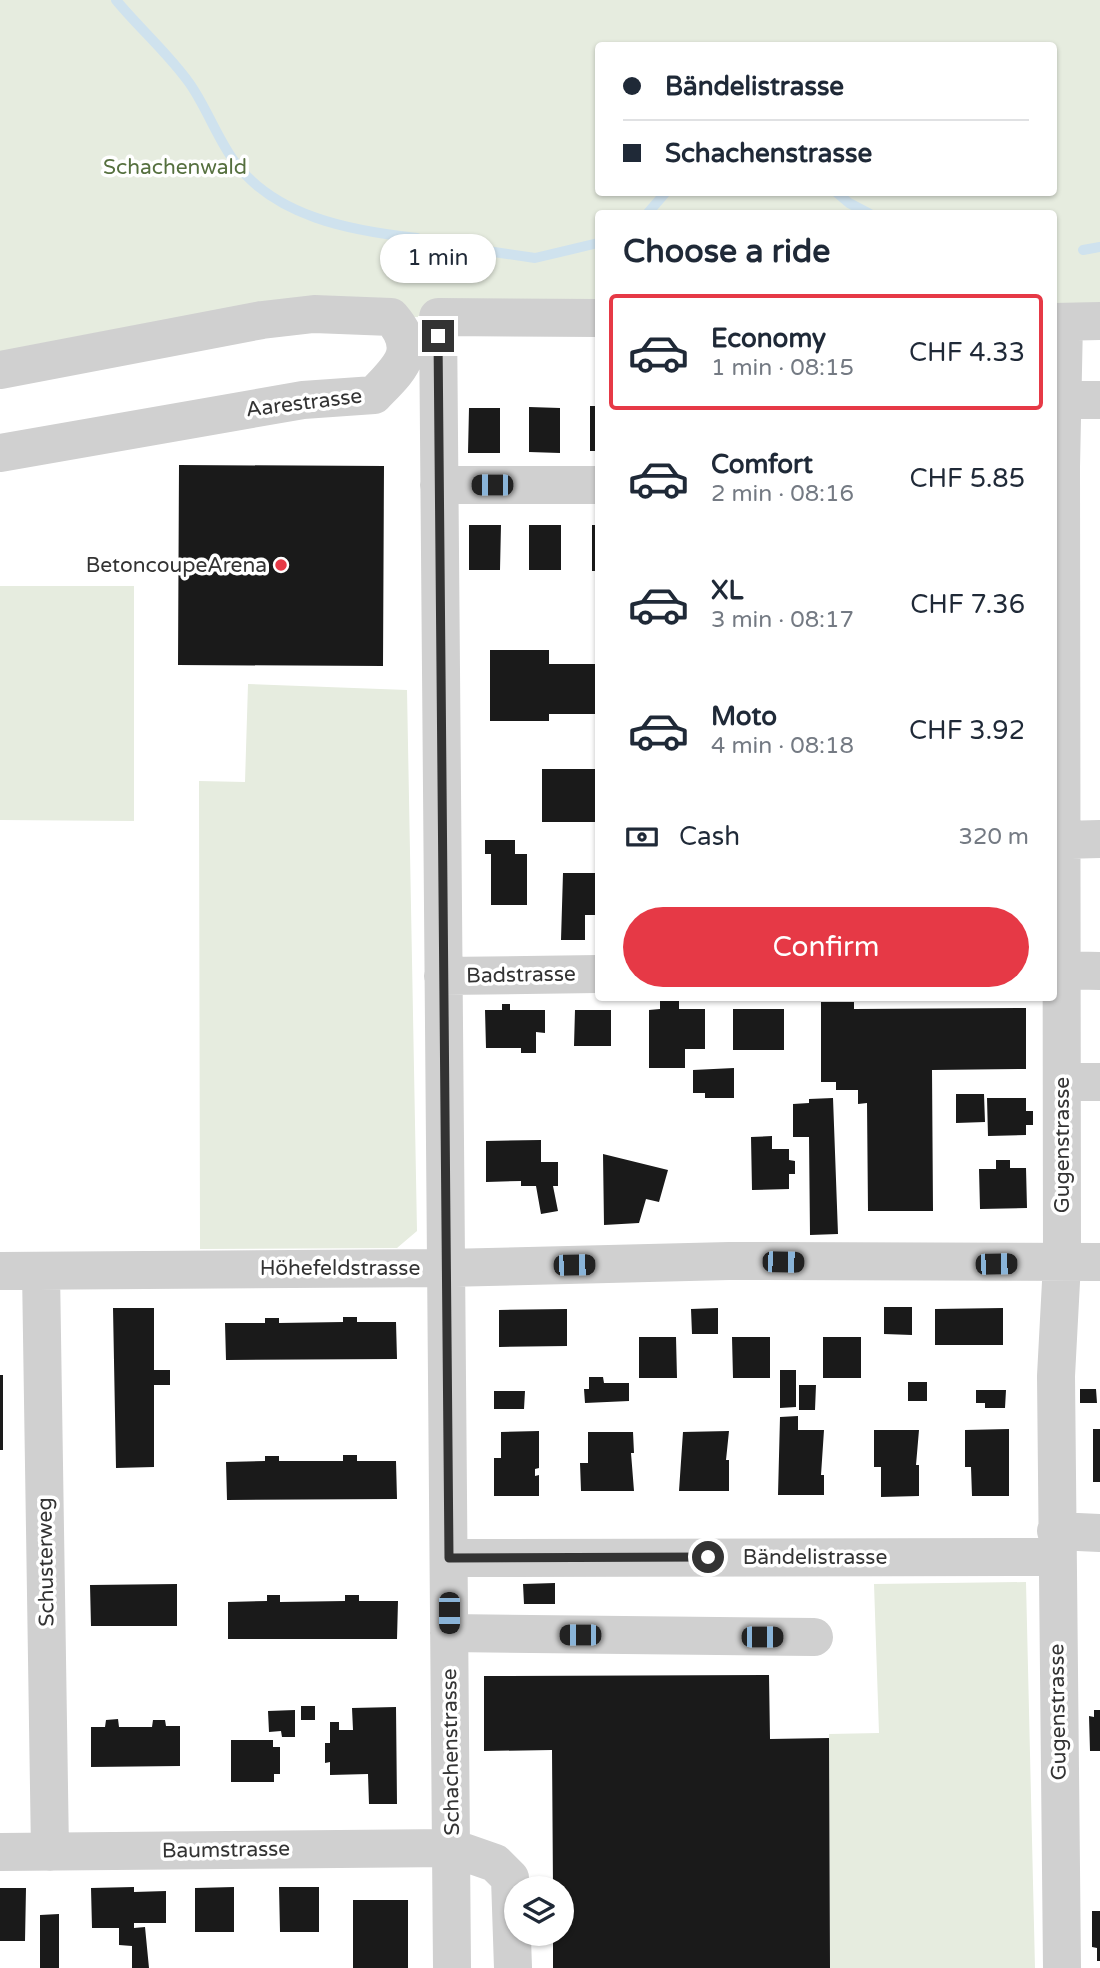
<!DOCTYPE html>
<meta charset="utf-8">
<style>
:root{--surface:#fff;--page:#f6f6f7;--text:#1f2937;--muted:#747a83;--line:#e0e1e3;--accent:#e63946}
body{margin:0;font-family:"Varela Round",sans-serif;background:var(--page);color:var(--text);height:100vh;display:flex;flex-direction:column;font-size:26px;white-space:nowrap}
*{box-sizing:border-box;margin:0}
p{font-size:23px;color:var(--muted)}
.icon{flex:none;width:38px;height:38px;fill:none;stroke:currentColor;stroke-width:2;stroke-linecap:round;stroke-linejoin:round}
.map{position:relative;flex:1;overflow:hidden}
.sheet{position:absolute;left:595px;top:210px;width:462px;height:791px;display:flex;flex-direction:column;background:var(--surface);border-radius:7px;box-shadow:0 2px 5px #0004}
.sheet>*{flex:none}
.hud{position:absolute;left:595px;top:42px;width:462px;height:154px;border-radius:7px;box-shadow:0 2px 5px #0004;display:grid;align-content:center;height:154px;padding:0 28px;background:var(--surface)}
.tools{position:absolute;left:504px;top:1876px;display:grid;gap:14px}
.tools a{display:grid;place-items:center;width:70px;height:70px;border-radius:50%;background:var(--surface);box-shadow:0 2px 5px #0004;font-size:35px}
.end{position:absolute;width:32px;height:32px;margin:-16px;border:9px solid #333;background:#fff;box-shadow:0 0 0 4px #fff}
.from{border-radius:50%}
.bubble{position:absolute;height:49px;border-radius:24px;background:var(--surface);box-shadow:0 2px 5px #0004;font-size:23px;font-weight:600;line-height:49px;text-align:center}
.car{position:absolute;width:21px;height:42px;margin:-21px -10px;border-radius:9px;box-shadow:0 0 5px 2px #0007;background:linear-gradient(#222 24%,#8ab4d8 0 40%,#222 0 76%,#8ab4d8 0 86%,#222 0)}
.hud b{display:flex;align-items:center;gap:24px;height:66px;font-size:26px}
.hud b+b{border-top:2px solid var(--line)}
.hud i{width:18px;height:18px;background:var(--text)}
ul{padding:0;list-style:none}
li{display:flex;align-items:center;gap:21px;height:116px;margin:0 14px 10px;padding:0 14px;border:4px solid transparent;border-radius:7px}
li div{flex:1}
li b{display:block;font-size:26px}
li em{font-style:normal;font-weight:600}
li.on{border-color:var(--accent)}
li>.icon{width:63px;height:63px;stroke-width:1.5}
h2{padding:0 28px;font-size:32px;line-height:84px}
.pay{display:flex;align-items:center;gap:18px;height:77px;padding:0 28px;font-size:26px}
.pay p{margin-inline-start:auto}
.button{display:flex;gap:14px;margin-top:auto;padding:14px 28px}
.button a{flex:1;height:80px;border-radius:42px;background:var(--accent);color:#fff;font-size:28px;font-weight:600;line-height:80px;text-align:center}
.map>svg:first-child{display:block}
</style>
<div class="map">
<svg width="1100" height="1968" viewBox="0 0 1100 1968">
<rect width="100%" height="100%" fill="#fff"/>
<!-- green -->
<path fill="#e6ecdf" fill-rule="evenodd" d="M0,0H1100V321L1054,322V214H598V318L391,317L0,370ZM598,46H1054V192H598Z
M0,586H134V821L0,820Z
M248,684L407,690L417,1231L397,1248L200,1249L199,781L245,782Z
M1026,1582L1035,1968H830L829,1734L879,1733L874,1584Z"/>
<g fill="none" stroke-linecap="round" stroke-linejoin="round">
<!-- stream -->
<path stroke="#cfe2ee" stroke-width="10" d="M116,0C139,28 169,54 190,84C206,107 216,135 232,158C272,217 352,231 417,238
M836,192L849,203L870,214
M647,214L666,192
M460,247L535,258L598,243
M1083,250L1100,247"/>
</g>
<!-- building -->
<path fill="#1a1a1a" d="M590,406H598V451H590Z
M529,407L560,408V453L529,452Z
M469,408H500V453H468Z
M179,465L384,466L383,666L178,665Z
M469,525H501L500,570H469Z
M529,525H561V570H529Z
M592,525H598V571H592Z
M490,650H549V664H598V714H549V721H490Z
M542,769H598V822H542Z
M485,840H515V854H527V905H491V854H485Z
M563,873H598V915H585V940H561Z
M679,1000V1009H705V1049H685V1068H649V1010L660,1009V1001Z
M821,1002H854V1009L1026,1008V1069L932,1070L933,1211H868L867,1103L858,1104V1090H836V1082H821Z
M502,1004H510V1010H545V1033L536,1032V1053H521V1048H486L485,1010H502Z
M733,1009H784V1050H733Z
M575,1010H611V1046H574Z
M734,1068V1098H705V1093H693V1070Z
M956,1094H984L985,1122L956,1123Z
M833,1098L838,1234L810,1235L809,1137H793V1104L809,1103V1099Z
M987,1098H1026V1111H1033V1125H1026V1135L988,1136Z
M772,1136V1149H789V1160L795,1161V1174H789V1189L752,1190L751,1137Z
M541,1140V1162H558V1186H553L558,1211L541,1214L536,1186H521V1181L486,1182V1141Z
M603,1154L668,1170L659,1202L646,1199L639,1223L604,1225Z
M996,1160H1010V1168H1026L1027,1208L980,1209L979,1169H996Z
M884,1307H912V1335L884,1334Z
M113,1308H154V1370H170V1385H154V1467L116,1468Z
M718,1308V1334H692L691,1309Z
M1003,1308V1345H935V1309Z
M567,1309V1346L499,1347V1310Z
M343,1317H357V1322H396L397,1359L226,1360L225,1323H265V1318H279V1323L343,1322Z
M639,1337H676L677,1378H639Z
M732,1337H770V1378H733Z
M823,1337H861V1378H823Z
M780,1370H796V1407L780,1408Z
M0,1375H3V1450H0Z
M589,1377H603L604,1383H629V1401L585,1403L584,1389H589Z
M908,1382H927V1401H908Z
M799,1385H816L815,1410H799Z
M1080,1389H1096L1097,1403H1080Z
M976,1390H1006L1005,1408H985V1403H976Z
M494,1391H525L524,1409H494Z
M798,1416V1430H824L821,1475H824V1495H778L780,1417Z
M1009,1429V1496H972L971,1467H965V1430Z
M1093,1429H1100V1482H1093Z
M874,1430H919L916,1465H919V1496L881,1497V1467H874Z
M539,1431V1468L535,1469V1476L539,1475V1496H494V1458H501V1432Z
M729,1431L726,1460H729V1491H679L683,1432Z
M588,1432H633L634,1453H631L634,1491H581L580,1463H588Z
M343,1455H357V1461H396L397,1499L227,1500L226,1462L265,1461V1456H279V1461H343Z
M555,1583V1604H524L523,1584Z
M177,1584V1626H91L90,1585Z
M267,1595H280V1602L345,1601V1595H359V1601H398L397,1639H228V1602L267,1601Z
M769,1675L770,1739L829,1738L830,1968H553V1934H562V1888H553L552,1750L484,1751V1676Z
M301,1706H315V1720H301Z
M396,1707L397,1804H369L368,1774L330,1775V1762L325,1763V1743H330V1722H339V1730H353L352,1708Z
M295,1710V1737H282L281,1731L269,1732L268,1711Z
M1094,1710H1100V1751H1090L1089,1716L1094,1717Z
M118,1719L119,1727H152L153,1720H165L166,1726H180V1766L91,1767V1727H105L106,1720Z
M231,1740H273V1747H280V1774H274V1782H231Z
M134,1887V1892L166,1891V1923H134V1928L145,1927L149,1968H132V1946L119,1945V1928H92L91,1888Z
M234,1887V1932H195V1888Z
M279,1887H319V1932H280Z
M0,1888H26L25,1941H0Z
M353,1900H408V1968H353Z
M1092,1911H1100V1961H1097V1948L1092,1947Z
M59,1914V1968H40V1915Z"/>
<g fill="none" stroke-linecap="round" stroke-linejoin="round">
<!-- minor -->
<path stroke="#d0d0d0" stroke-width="38" d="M1054,322L1100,321
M0,370L262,320L314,314L391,317C421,351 400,368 374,395L303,400L0,453
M1062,400H1100
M439,485H598
M1062,840L1100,839
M1054,970L1100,971
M443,976L598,974
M1063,1082H1100
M0,1271L445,1268L729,1261L1100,1262
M41,1271L50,1852
M1056,1531L1100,1533
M449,1558L1056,1557
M449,1633L814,1637
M0,1852L452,1848L495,1863L510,1878L513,1968
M452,1968L438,317L598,318
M1062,1968L1056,1376L1062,1263L1061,467L1064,322"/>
</g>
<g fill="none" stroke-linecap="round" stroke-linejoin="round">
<!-- route -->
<path stroke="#333" stroke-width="9" d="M438,336L449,1558L708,1557"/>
</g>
<!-- markers -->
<circle fill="#e63946" stroke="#fff" stroke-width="2.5" cx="281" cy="565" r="7"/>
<g text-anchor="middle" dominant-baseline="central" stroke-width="7" stroke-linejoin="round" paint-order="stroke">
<!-- park labels -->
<g font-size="21" fill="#56703f" stroke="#fff">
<text x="175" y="167">Schachenwald</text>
</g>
<!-- street labels -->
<g font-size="21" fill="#333" stroke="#fff">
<text transform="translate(304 403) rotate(-7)">Aarestrasse</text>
<text transform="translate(521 975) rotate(-1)">Badstrasse</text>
<text transform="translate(1062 1145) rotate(-90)">Gugenstrasse</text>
<text x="340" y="1268">Höhefeldstrasse</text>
<text x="815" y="1557">Bändelistrasse</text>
<text transform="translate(46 1562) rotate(-91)">Schusterweg</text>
<text transform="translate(1058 1712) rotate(-91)">Gugenstrasse</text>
<text transform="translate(451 1752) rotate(-91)">Schachenstrasse</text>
<text transform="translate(226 1850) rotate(-1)">Baumstrasse</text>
</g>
<!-- poi labels -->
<g font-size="21" fill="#333" stroke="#fff" text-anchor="end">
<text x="267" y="565">BetoncoupeArena</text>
</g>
</g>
</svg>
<div class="tools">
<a><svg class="icon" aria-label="layers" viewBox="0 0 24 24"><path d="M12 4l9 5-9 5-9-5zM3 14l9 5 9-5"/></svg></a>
</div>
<i class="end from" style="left:708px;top:1557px"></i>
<i class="end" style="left:438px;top:336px"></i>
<div class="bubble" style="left:380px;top:234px;width:116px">1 min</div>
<i class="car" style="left:492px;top:485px;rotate:270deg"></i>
<i class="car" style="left:783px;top:1262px;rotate:91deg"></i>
<i class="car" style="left:996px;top:1264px;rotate:89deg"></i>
<i class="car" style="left:574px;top:1265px;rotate:89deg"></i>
<i class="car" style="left:449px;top:1613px;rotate:180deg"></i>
<i class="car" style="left:580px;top:1635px;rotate:270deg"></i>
<i class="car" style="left:762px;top:1637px;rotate:90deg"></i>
<div class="hud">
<b><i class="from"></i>Bändelistrasse</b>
<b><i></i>Schachenstrasse</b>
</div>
<section class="sheet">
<h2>Choose a ride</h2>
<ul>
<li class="on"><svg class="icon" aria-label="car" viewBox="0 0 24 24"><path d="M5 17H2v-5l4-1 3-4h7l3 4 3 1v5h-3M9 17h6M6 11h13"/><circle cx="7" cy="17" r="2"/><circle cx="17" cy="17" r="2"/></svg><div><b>Economy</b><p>1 min · 08:15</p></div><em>CHF 4.33</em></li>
<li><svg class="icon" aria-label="car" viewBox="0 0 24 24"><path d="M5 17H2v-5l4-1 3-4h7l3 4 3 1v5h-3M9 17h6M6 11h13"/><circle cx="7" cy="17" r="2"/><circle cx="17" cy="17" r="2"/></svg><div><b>Comfort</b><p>2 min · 08:16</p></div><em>CHF 5.85</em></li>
<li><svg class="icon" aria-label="car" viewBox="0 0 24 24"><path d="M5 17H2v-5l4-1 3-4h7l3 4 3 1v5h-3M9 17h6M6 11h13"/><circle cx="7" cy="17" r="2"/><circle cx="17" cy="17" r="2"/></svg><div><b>XL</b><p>3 min · 08:17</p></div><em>CHF 7.36</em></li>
<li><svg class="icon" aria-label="car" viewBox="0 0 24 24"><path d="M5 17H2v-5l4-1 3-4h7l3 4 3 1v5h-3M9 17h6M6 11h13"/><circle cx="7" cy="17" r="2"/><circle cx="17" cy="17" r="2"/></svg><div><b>Moto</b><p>4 min · 08:18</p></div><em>CHF 3.92</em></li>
</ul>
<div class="pay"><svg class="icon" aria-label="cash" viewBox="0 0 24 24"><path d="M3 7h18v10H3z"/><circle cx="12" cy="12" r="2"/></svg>Cash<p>320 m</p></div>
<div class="button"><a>Confirm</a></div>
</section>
</div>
